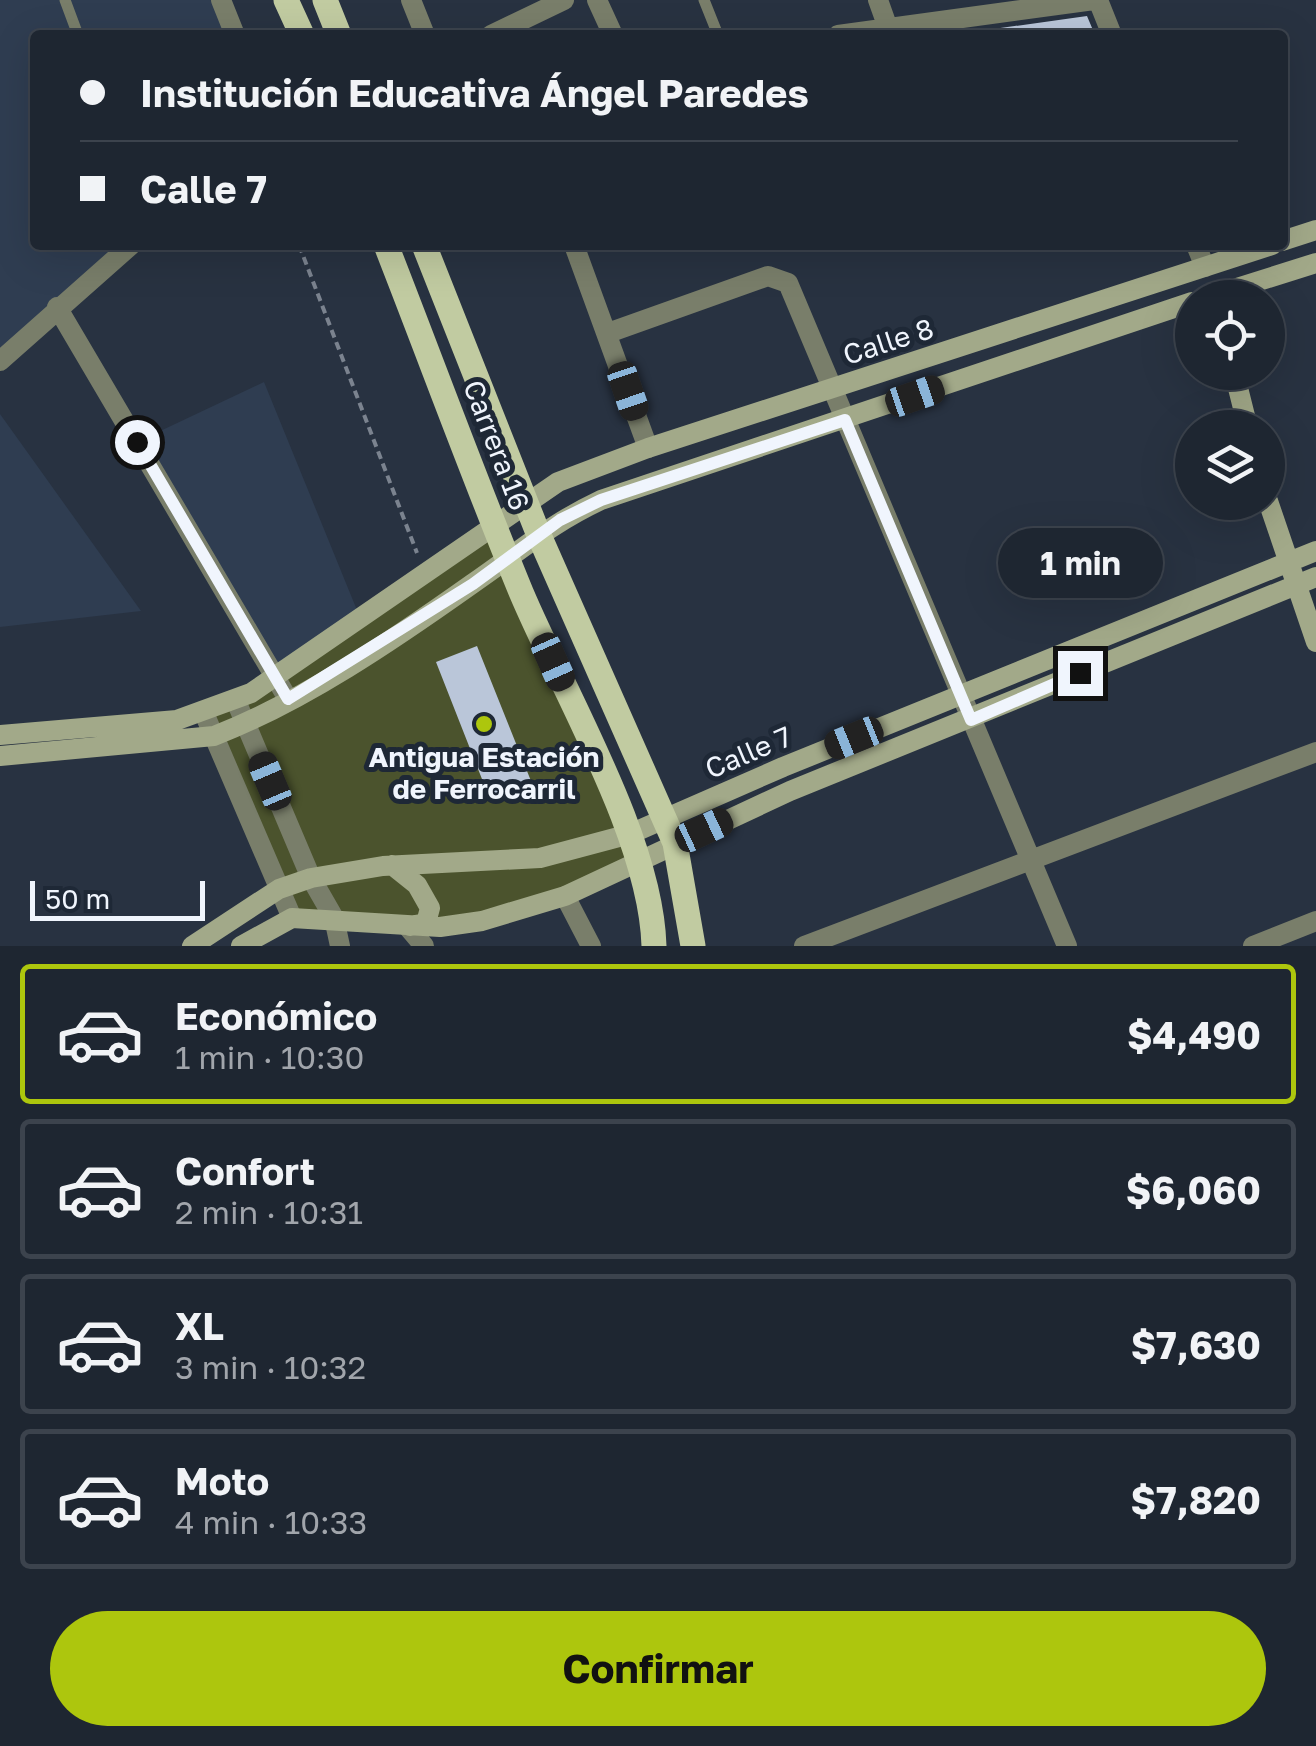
<!DOCTYPE html>
<html lang="es">
<meta charset="utf-8">
<style>
:root{--surface:#1e2631;--page:#2b323d;--text:#f1f3f6;--muted:#a1a5ab;--line:#3c434d;--accent:#adc60d}
body{margin:0;font-family:"Golos Text",sans-serif;background:var(--page);color:var(--text);height:100vh;display:flex;flex-direction:column;font-size:38px;white-space:nowrap}
*{box-sizing:border-box;margin:0}
p{font-size:32px;color:var(--muted)}
.icon{flex:none;width:55px;height:55px;fill:none;stroke:currentColor;stroke-width:2;stroke-linecap:round;stroke-linejoin:round}
.map{position:relative;height:946px;overflow:hidden}
.drawer{display:flex;flex-direction:column;background:var(--surface);flex:1}
.drawer>*{flex:none}
.hud{position:absolute;left:30px;top:30px;width:1258px;height:220px;border-radius:10px;box-shadow:0 10px 40px #0002,0 0 0 2px var(--line);display:grid;align-content:center;height:220px;padding:0 50px;background:var(--surface)}
.buttons{position:absolute;left:1175px;top:280px;display:grid;gap:20px}
.buttons a{display:grid;place-items:center;width:110px;height:110px;border-radius:50%;background:var(--surface);box-shadow:0 10px 40px #0002,0 0 0 2px var(--line);font-size:50px}
.scale{position:absolute;left:30px;bottom:25px;width:175px;box-sizing:border-box;padding-left:10px;border:5px solid #f0f5fd;border-top:0;font-size:28px;line-height:35px;white-space:nowrap;color:#f0f5fd;-webkit-text-stroke:8px #1e2836;paint-order:stroke}
.end{position:absolute;width:45px;height:45px;margin:-22px;border:12px solid #f0f5fd;background:#111;box-shadow:0 0 0 5px #111}
.from{border-radius:50%}
.bubble{position:absolute;height:70px;border-radius:35px;background:var(--surface);box-shadow:0 10px 40px #0002,0 0 0 2px var(--line);font-size:32px;font-weight:700;line-height:70px;text-align:center}
.car{position:absolute;width:30px;height:60px;margin:-30px -15px;border-radius:12px;box-shadow:0 0 8px 2px #0007;background:linear-gradient(#222 24%,#8ab4d8 0 40%,#222 0 76%,#8ab4d8 0 86%,#222 0)}
.hud b{display:flex;align-items:center;gap:35px;height:95px;font-size:38px}
.hud b+b{border-top:2px solid var(--line)}
.hud i{width:25px;height:25px;background:var(--text)}
ul{padding:18px 0 0;list-style:none}
li{display:flex;align-items:center;gap:30px;height:140px;margin:0 20px 15px;padding:0 30px;border:5px solid var(--line);border-radius:10px}
li div{flex:1}
li b{display:block;font-size:38px}
li em{font-style:normal;font-weight:700}
li.selected{border-color:var(--accent)}
li>.icon{width:90px;height:90px;stroke-width:1.5}
.action{display:flex;gap:20px;margin-top:auto;padding:20px 50px}
.action a{flex:1;height:115px;border-radius:60px;background:var(--accent);color:#111;font-size:40px;font-weight:700;line-height:115px;text-align:center}
.map>svg:first-child{display:block}
</style>
<div class="map">
<svg width="1316" height="946" viewBox="0 0 1316 946">
<rect width="100%" height="100%" fill="#283241"/>
<!-- built -->
<path fill="#2f3d51" d="M0,0H215L228,35H35V245H131L0,361Z
M264,382L361,620L275,678L137,442Z
M0,414L141,611L0,627Z"/>
<!-- green -->
<path fill="#4b532d" d="M496,524L638,861L482,921L292,918L204,713Z"/>
<!-- building -->
<path fill="#bac6d9" d="M1087,16L1095,35H965V33Z
M477,646L533,786L491,802L436,662Z"/>
<g fill="none" stroke-linecap="round" stroke-linejoin="round">
<!-- path -->
<path stroke="#7b838f" stroke-width="4" stroke-dasharray="8 5" stroke-linecap="butt" d="M299,245L417,553"/>
<!-- lane -->
<path stroke="#797e6a" stroke-width="11" d="M65,0L78,35
M704,0L718,35"/>
<!-- street -->
<path stroke="#797e6a" stroke-width="20" d="M221,0L235,35
M411,0L425,35
M597,0L613,35
M878,0L888,28
M1098,0L1112,35
M491,35L564,0
M838,35L1094,0
M574,245L648,448
M1196,245L1205,267
M57,307L288,699
M608,333L768,276L788,283L1067,946
M0,361L131,245
M236,701L311,878L334,918L340,946
M204,713L292,918
M565,896L591,946
M408,927L424,946
M804,946L1316,752
M1253,946L1316,921"/>
<!-- secondary -->
<path stroke="#a2a989" stroke-width="20" d="M1282,241L1316,230
M1205,298L1316,263
M1234,372L1248,428
M1268,501L1316,642
M0,735L177,720L251,693L558,482L648,448L1272,245
M0,756L214,736C304,701 393,640 472,584C519,552 548,525 601,500L1192,302
M392,865L417,885L430,908L426,923L410,926
M192,946L279,889L311,878L383,866L540,858L630,834L783,767L1316,551
M241,946L292,918L440,927L482,921L565,896L790,791L1316,577"/>
<!-- primary -->
<path stroke="#c1cba1" stroke-width="25" d="M286,0L302,35
M325,0L339,35
M386,245C431,360 474,478 521,592C564,694 651,838 654,946
M424,245L538,533L675,843L693,946"/>
</g>
<g fill="none" stroke-linecap="round" stroke-linejoin="round">
<!-- route -->
<path stroke="#f0f5fd" stroke-width="12" d="M137,442L288,699L473,584L560,520L601,500L845,420L971,720L1080,673"/>
</g>
<!-- markers -->
<circle fill="#adc60d" stroke="#1e2836" stroke-width="4" cx="484" cy="724" r="10"/>
<g text-anchor="middle" dominant-baseline="central" stroke-width="10" stroke-linejoin="round" paint-order="stroke">
<!-- street labels -->
<g font-size="28" fill="#f0f5fd" stroke="#1e2836">
<text transform="translate(888 341) rotate(-18)">Calle 8</text>
<text transform="translate(497 445) rotate(69)">Carrera 16</text>
<text transform="translate(748 752) rotate(-23)">Calle 7</text>
</g>
<!-- poi labels -->
<g font-size="28" font-weight="bold" fill="#f0f5fd" stroke="#1e2836">
<text x="484" y="756">Antigua Estación<tspan x="484" dy="32">de Ferrocarril</tspan></text>
</g>
</g>
</svg>
<div class="buttons">
<a><svg class="icon" aria-label="locate" viewBox="0 0 24 24"><circle cx="12" cy="12" r="6"/><path d="M12 2v4M12 18v4M2 12h4M18 12h4"/></svg></a>
<a><svg class="icon" aria-label="layers" viewBox="0 0 24 24"><path d="M12 4l9 5-9 5-9-5zM3 14l9 5 9-5"/></svg></a>
</div>
<div class="scale">50 m</div>
<i class="end from" style="left:137px;top:442px"></i>
<i class="end" style="left:1080px;top:673px"></i>
<div class="bubble" style="left:998px;top:528px;width:165px">1 min</div>
<i class="car" style="left:628px;top:391px;rotate:161deg"></i>
<i class="car" style="left:915px;top:396px;rotate:71deg"></i>
<i class="car" style="left:553px;top:662px;rotate:156deg"></i>
<i class="car" style="left:854px;top:738px;rotate:248deg"></i>
<i class="car" style="left:270px;top:781px;rotate:337deg"></i>
<i class="car" style="left:704px;top:830px;rotate:65deg"></i>
<div class="hud">
<b><i class="from"></i>Institución Educativa Ángel Paredes</b>
<b><i></i>Calle 7</b>
</div>
</div>
<section class="drawer">
<ul>
<li class="selected"><svg class="icon" aria-label="car" viewBox="0 0 24 24"><path d="M5 17H2v-5l4-1 3-4h7l3 4 3 1v5h-3M9 17h6M6 11h13"/><circle cx="7" cy="17" r="2"/><circle cx="17" cy="17" r="2"/></svg><div><b>Económico</b><p>1 min · 10:30</p></div><em>$4,490</em></li>
<li><svg class="icon" aria-label="car" viewBox="0 0 24 24"><path d="M5 17H2v-5l4-1 3-4h7l3 4 3 1v5h-3M9 17h6M6 11h13"/><circle cx="7" cy="17" r="2"/><circle cx="17" cy="17" r="2"/></svg><div><b>Confort</b><p>2 min · 10:31</p></div><em>$6,060</em></li>
<li><svg class="icon" aria-label="car" viewBox="0 0 24 24"><path d="M5 17H2v-5l4-1 3-4h7l3 4 3 1v5h-3M9 17h6M6 11h13"/><circle cx="7" cy="17" r="2"/><circle cx="17" cy="17" r="2"/></svg><div><b>XL</b><p>3 min · 10:32</p></div><em>$7,630</em></li>
<li><svg class="icon" aria-label="car" viewBox="0 0 24 24"><path d="M5 17H2v-5l4-1 3-4h7l3 4 3 1v5h-3M9 17h6M6 11h13"/><circle cx="7" cy="17" r="2"/><circle cx="17" cy="17" r="2"/></svg><div><b>Moto</b><p>4 min · 10:33</p></div><em>$7,820</em></li>
</ul>
<div class="action"><a>Confirmar</a></div>
</section>
